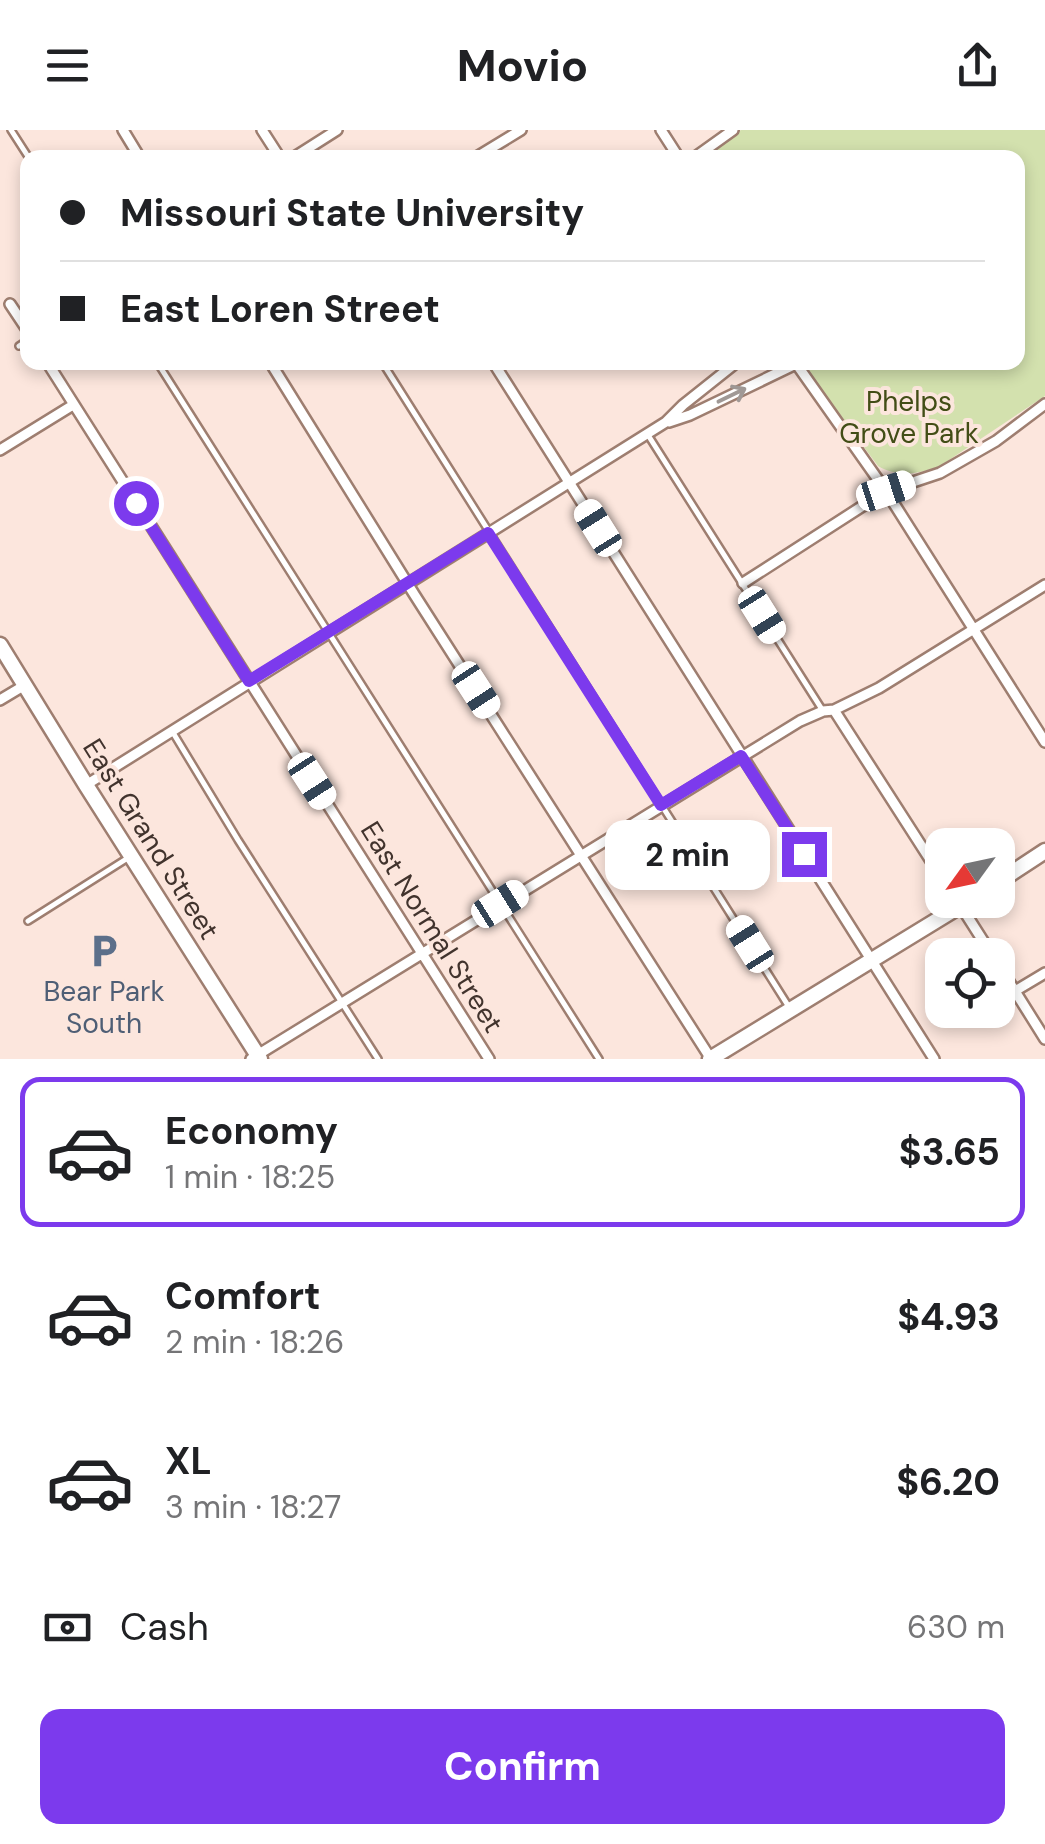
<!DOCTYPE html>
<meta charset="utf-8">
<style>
:root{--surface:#fff;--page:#f2f2f2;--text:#202124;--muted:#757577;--line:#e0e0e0;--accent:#7c3aed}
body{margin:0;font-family:"DM Sans",sans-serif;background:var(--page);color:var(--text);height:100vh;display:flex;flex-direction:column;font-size:38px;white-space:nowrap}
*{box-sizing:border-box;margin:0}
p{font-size:32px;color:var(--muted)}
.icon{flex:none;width:55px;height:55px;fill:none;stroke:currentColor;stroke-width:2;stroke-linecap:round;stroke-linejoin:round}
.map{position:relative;height:929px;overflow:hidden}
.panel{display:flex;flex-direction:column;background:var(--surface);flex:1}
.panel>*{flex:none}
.guide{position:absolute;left:20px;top:20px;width:1005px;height:220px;border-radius:20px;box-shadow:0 5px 15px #0003;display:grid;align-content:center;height:220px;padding:0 40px;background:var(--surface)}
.needle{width:65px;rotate:237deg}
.tools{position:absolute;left:925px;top:698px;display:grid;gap:20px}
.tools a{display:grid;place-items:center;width:90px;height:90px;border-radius:20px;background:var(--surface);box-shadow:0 5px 15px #0003;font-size:50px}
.end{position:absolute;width:45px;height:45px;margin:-22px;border:12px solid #7c3aed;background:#fff;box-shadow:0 0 0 5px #fff}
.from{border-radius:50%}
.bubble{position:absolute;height:70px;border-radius:20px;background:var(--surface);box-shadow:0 5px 15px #0003;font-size:32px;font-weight:700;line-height:70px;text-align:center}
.car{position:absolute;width:30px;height:60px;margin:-30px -15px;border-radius:12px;box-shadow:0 0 8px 2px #0007;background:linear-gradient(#fff 24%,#345 0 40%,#fff 0 76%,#345 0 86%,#fff 0)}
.guide b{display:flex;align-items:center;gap:35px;height:95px;font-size:38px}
.guide b+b{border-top:2px solid var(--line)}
.guide i{width:25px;height:25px;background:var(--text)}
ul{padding:18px 0 0;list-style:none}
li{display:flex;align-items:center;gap:30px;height:150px;margin:0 20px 15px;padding:0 20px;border:5px solid transparent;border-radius:20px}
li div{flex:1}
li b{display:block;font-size:38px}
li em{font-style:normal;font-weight:700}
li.current{border-color:var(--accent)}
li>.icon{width:90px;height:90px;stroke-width:1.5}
.pay{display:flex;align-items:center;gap:25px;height:110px;padding:0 40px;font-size:38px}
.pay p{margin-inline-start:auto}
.button{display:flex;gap:20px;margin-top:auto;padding:20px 40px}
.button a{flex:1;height:115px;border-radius:20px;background:var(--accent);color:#fff;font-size:40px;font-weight:700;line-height:115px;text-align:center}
header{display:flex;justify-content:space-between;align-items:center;height:130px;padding:0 40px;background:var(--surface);font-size:45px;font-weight:700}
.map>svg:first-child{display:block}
</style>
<header><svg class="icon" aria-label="menu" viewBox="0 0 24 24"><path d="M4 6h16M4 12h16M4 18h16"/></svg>Movio<svg class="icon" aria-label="share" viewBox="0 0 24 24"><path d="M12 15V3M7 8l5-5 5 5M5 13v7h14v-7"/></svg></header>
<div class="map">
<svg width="1045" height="929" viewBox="0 0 1045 929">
<rect width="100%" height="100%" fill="#fce6dd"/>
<!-- green -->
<path fill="#d3e1ae" d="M741,0H1045V266L940,336C918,344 899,348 878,336L801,233L1018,232V28H704L710,20Z"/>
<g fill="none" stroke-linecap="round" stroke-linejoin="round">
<defs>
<path id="service" d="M11,0L29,28
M19,216L28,210
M157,232L599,929
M382,232L789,877
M648,305L823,581
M172,601L238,710L378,929
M28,791L131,726"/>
<path id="minor" d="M123,0L140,28
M262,0L280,28
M661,0L679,28
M293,28L337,0
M475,28L521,0
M694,28L733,0
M10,174L28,201
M47,232L489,929
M270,232L414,464L711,929
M493,232L934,929
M795,232L886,361L1045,612
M669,292L690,285L796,234
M0,320L73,275
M743,453L886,361L940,343L996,311L1045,274
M0,570L25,555
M834,580L942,748
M86,655L666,292L683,275L737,232
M957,770L992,825
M998,834L1045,909
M1015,861L1045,843
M251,929L800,591L823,581L834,580L879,558L1045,455"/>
<path id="secondary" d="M0,515L86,655L260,929
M998,752L1045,721
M710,929L970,770"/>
</defs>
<!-- service casing -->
<use href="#service" stroke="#9e7e70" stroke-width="10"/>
<!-- minor casing -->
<use href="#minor" stroke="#9e7e70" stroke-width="14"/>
<!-- secondary casing -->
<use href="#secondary" stroke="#9e7e70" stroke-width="19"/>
<!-- service -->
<use href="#service" stroke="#fff" stroke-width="5"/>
<!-- minor -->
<use href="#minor" stroke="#fff" stroke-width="9"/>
<!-- secondary -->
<use href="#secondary" stroke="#fff" stroke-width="14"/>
</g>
<!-- one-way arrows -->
<defs><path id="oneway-shaft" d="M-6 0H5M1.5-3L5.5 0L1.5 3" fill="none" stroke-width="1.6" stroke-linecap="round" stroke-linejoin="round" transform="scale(2.5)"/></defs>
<use stroke="#a09996" href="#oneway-shaft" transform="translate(732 265) rotate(-26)"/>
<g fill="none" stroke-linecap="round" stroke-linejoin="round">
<!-- route -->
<path stroke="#7c3aed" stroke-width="12" d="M136,373L249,551L488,403L661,675L741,626L804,724"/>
</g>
<!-- icons -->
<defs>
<symbol id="parking-bare" viewBox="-9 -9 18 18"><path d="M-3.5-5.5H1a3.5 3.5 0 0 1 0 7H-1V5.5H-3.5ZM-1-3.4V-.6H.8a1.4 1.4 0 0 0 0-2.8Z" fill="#5c6f8a" stroke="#fce6dd" stroke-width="2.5" paint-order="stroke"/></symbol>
</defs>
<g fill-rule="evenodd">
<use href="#parking-bare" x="79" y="796" width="50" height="50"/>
</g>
<g text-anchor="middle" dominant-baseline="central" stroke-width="8" stroke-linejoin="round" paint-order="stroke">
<!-- park labels -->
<g font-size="28" fill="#424d16" stroke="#fce6dd">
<text x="909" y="271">Phelps<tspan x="909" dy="32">Grove Park</tspan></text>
</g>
<!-- street labels -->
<g font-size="28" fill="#41332d" stroke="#fce6dd">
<text transform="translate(151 709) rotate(58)">East Grand Street</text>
<text transform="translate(432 797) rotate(58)">East Normal Street</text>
</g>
<!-- service labels -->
<g font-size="28" fill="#4e5e75" stroke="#fce6dd">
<text x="104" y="861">Bear Park<tspan x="104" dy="32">South</tspan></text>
</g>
</g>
</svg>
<div class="tools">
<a><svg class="needle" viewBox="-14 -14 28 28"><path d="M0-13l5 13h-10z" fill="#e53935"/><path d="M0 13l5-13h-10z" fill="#757577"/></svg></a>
<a><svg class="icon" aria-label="locate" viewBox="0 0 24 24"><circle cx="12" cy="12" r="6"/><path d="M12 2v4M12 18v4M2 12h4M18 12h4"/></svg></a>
</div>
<i class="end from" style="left:136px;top:373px"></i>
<i class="end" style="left:804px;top:724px"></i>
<div class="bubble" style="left:605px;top:690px;width:165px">2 min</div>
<i class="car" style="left:886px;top:361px;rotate:72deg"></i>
<i class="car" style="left:598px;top:398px;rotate:328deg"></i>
<i class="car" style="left:762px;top:485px;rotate:148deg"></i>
<i class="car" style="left:476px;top:560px;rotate:147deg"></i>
<i class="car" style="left:312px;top:651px;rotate:147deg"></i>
<i class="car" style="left:500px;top:774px;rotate:58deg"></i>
<i class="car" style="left:750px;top:814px;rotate:328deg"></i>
<div class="guide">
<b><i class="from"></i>Missouri State University</b>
<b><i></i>East Loren Street</b>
</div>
</div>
<section class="panel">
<ul>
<li class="current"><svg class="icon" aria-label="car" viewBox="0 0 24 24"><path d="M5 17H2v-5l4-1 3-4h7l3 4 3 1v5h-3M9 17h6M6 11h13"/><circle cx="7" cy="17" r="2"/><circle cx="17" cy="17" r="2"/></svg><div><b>Economy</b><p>1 min · 18:25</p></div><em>$3.65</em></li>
<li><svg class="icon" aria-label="car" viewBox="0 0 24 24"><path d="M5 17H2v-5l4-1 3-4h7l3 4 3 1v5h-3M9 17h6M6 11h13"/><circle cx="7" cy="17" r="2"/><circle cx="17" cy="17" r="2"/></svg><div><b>Comfort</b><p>2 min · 18:26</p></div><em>$4.93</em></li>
<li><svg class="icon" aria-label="car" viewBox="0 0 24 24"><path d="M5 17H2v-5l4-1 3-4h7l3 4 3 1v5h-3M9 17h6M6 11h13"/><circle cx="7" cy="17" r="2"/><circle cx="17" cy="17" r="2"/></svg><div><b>XL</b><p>3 min · 18:27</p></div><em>$6.20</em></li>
</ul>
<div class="pay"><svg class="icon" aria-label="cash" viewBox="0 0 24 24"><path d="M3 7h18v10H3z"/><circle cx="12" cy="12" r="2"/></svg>Cash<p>630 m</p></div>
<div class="button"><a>Confirm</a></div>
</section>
